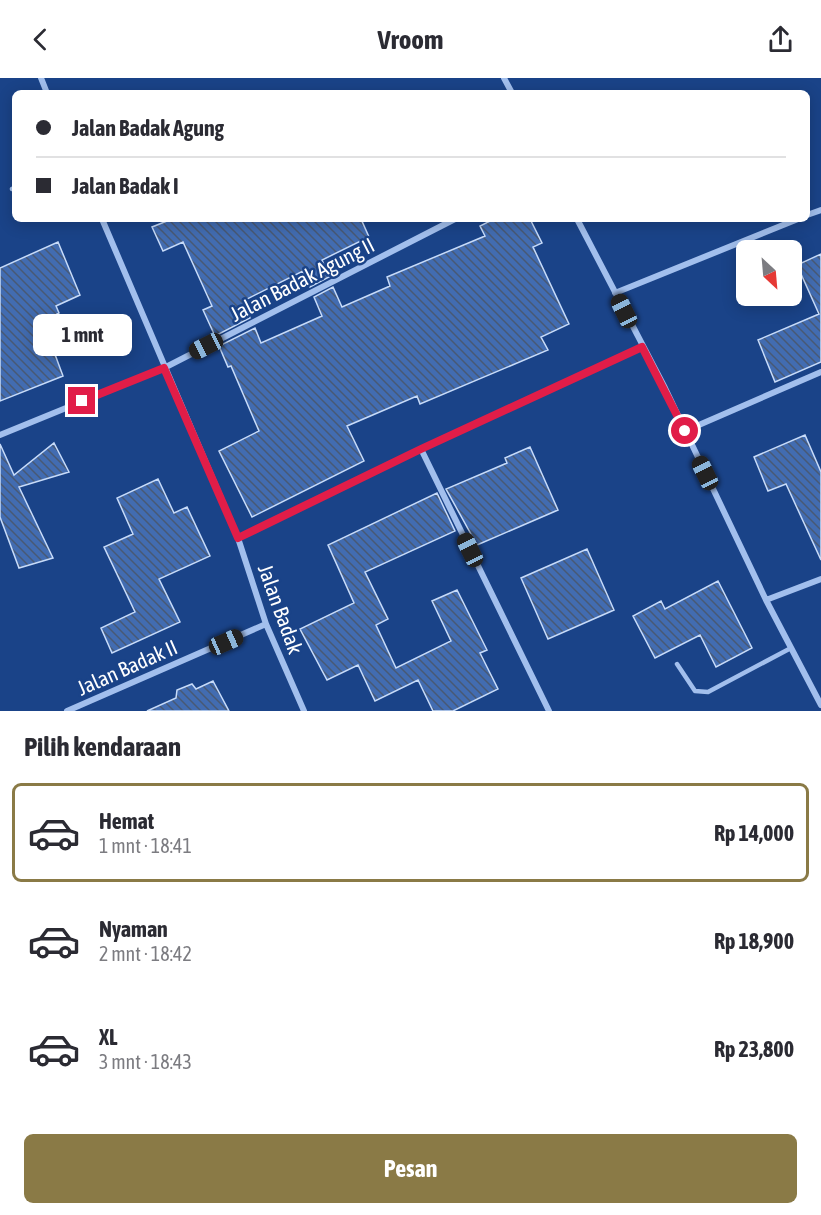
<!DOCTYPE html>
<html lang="id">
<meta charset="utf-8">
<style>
:root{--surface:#fff;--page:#f2f2f3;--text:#2b2b33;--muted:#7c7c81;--line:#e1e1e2;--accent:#8a7a46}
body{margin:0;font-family:"Asap Condensed",sans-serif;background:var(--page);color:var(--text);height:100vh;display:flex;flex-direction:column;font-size:22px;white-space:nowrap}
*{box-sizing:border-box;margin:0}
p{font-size:20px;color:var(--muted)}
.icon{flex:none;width:33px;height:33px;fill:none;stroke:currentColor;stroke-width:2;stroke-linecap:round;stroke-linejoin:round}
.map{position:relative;height:633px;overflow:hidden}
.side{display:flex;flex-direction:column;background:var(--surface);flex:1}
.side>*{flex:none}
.banner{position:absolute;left:12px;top:12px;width:798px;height:132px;border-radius:9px;box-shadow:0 3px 15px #0003;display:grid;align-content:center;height:132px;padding:0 24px;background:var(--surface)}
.needle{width:39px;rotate:154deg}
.buttons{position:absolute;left:736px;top:162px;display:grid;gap:12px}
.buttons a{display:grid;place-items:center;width:66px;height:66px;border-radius:9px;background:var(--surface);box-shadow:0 3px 15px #0003;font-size:30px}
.end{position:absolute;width:27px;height:27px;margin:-14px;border:8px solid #e11d48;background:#fff;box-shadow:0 0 0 3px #fff}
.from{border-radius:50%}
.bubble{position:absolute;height:42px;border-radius:9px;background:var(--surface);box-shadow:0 3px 15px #0003;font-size:20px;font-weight:700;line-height:42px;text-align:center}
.car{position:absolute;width:18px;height:36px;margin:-18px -9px;border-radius:8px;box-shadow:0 0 4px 2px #0007;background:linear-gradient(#222 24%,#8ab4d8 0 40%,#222 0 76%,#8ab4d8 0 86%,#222 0)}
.banner b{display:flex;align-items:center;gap:21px;height:57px;font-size:22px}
.banner b+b{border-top:2px solid var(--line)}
.banner i{width:15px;height:15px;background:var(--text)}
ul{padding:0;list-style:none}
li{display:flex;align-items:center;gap:18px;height:99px;margin:0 12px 9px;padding:0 12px;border:3px solid transparent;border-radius:9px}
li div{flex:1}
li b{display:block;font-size:22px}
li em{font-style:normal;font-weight:700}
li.on{border-color:var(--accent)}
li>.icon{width:54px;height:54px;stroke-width:1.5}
h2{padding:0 24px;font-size:27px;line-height:72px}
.button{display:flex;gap:12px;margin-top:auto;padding:12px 24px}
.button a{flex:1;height:69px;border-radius:9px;background:var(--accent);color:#fff;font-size:24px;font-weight:700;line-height:69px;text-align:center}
header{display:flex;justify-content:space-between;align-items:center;height:78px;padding:0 24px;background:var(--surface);font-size:27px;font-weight:700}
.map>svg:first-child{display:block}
</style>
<header><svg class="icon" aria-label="back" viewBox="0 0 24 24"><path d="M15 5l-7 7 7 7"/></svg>Vroom<svg class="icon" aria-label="share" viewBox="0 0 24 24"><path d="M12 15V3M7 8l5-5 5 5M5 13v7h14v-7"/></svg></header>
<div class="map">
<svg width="821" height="633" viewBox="0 0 821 633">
<defs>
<pattern id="building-back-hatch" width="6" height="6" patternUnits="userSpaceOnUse" patternTransform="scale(1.5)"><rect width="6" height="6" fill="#426cb1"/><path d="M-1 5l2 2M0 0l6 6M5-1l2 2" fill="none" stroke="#485974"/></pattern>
</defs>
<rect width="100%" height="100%" fill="#1a4388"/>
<!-- building -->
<path fill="url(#building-back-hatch)" stroke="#c7dbf9" stroke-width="1.5" d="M172,141H361L369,159L322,182L329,199L310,209L303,193L243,223L250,240L215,258L203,232L212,228L183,164L163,173L152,149Z
M494,141H530L542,165L533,169L569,246L541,259L548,272L420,326L417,318L347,348L364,383L252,439L219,373L259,353L231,288L228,289L219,268L255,250L261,265L322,238L314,219L333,209L342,229L390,208L387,199L485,158L480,148Z
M58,164L80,217L56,228L59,235L43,244L63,298L0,323V190Z
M821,176V284L775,304L758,262L819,236L797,187Z
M805,357L821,394V482L786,406L768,413L754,379Z
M54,365L69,394L19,409L53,480L19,490L0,439V366L14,397Z
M530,369L558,432L477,467L446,411L507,385L505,380Z
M158,401L174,435L187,429L210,478L159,501L180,544L112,575L101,550L135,534L104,469L133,456L117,420Z
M437,415L455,453L365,494L388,541L376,547L396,590L451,563L432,523L457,512L487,572L480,575L498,611L453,633H433L418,602L375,623L358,587L327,602L300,551L354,525L328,467Z
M587,471L614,532L548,561L521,500Z
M718,503L752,570L716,589L700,557L655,580L633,538L661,523L665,531Z
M213,603L229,633H147L176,620L177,612L192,606L196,611Z"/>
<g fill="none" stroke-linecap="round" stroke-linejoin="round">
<!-- lane -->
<path stroke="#a2bfed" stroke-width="4.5" d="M12,111L15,110
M677,586L695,613L708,614L791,570"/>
<!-- street -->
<path stroke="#a2bfed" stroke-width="6" d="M41,0L47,15
M504,0L512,15
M807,137L821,132
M102,141L238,460L266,546L304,633
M577,141L665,310L766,522L821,627
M615,215L798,141
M685,353L821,294
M0,357L164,290L455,141
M421,371L549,633
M238,460L421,371L642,269
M766,522L821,501
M67,633L266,546"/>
</g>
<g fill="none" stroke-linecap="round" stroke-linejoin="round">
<!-- route -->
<path stroke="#e11d48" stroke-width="8" d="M82,323L164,290L238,460L421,371L642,269L685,353"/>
</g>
<g text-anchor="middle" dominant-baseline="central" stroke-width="5" stroke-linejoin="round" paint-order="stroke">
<!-- street labels -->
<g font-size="21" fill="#fff" stroke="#1a4388">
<text transform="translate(302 201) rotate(-27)">Jalan Badak Agung II</text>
<text transform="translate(281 531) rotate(70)">Jalan Badak</text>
<text transform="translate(127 589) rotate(-24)">Jalan Badak II</text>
</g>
</g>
</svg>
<div class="buttons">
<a><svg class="needle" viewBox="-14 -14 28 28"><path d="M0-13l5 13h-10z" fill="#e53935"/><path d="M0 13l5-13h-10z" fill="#7c7c81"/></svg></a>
</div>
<i class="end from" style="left:685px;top:353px"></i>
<i class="end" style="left:82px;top:323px"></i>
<div class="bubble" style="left:33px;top:236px;width:99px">1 mnt</div>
<i class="car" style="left:624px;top:233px;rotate:334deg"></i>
<i class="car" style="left:206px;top:268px;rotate:243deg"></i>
<i class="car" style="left:705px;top:395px;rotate:334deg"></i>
<i class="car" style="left:470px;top:472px;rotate:334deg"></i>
<i class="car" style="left:226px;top:564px;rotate:66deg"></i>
<div class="banner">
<b><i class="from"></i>Jalan Badak Agung</b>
<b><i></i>Jalan Badak I</b>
</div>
</div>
<section class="side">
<h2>Pilih kendaraan</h2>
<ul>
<li class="on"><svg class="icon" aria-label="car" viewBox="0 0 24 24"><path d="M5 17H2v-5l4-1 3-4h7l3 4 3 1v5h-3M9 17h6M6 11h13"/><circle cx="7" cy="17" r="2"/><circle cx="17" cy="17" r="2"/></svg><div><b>Hemat</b><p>1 mnt · 18:41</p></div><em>Rp 14,000</em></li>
<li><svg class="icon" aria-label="car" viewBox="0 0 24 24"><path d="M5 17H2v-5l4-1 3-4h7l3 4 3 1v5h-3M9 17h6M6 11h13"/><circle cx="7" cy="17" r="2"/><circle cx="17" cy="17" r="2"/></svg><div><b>Nyaman</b><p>2 mnt · 18:42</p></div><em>Rp 18,900</em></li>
<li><svg class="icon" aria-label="car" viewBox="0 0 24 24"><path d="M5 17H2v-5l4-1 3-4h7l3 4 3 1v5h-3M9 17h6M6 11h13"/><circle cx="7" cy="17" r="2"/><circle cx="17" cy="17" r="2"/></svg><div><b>XL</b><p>3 mnt · 18:43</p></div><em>Rp 23,800</em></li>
</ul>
<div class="button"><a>Pesan</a></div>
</section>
